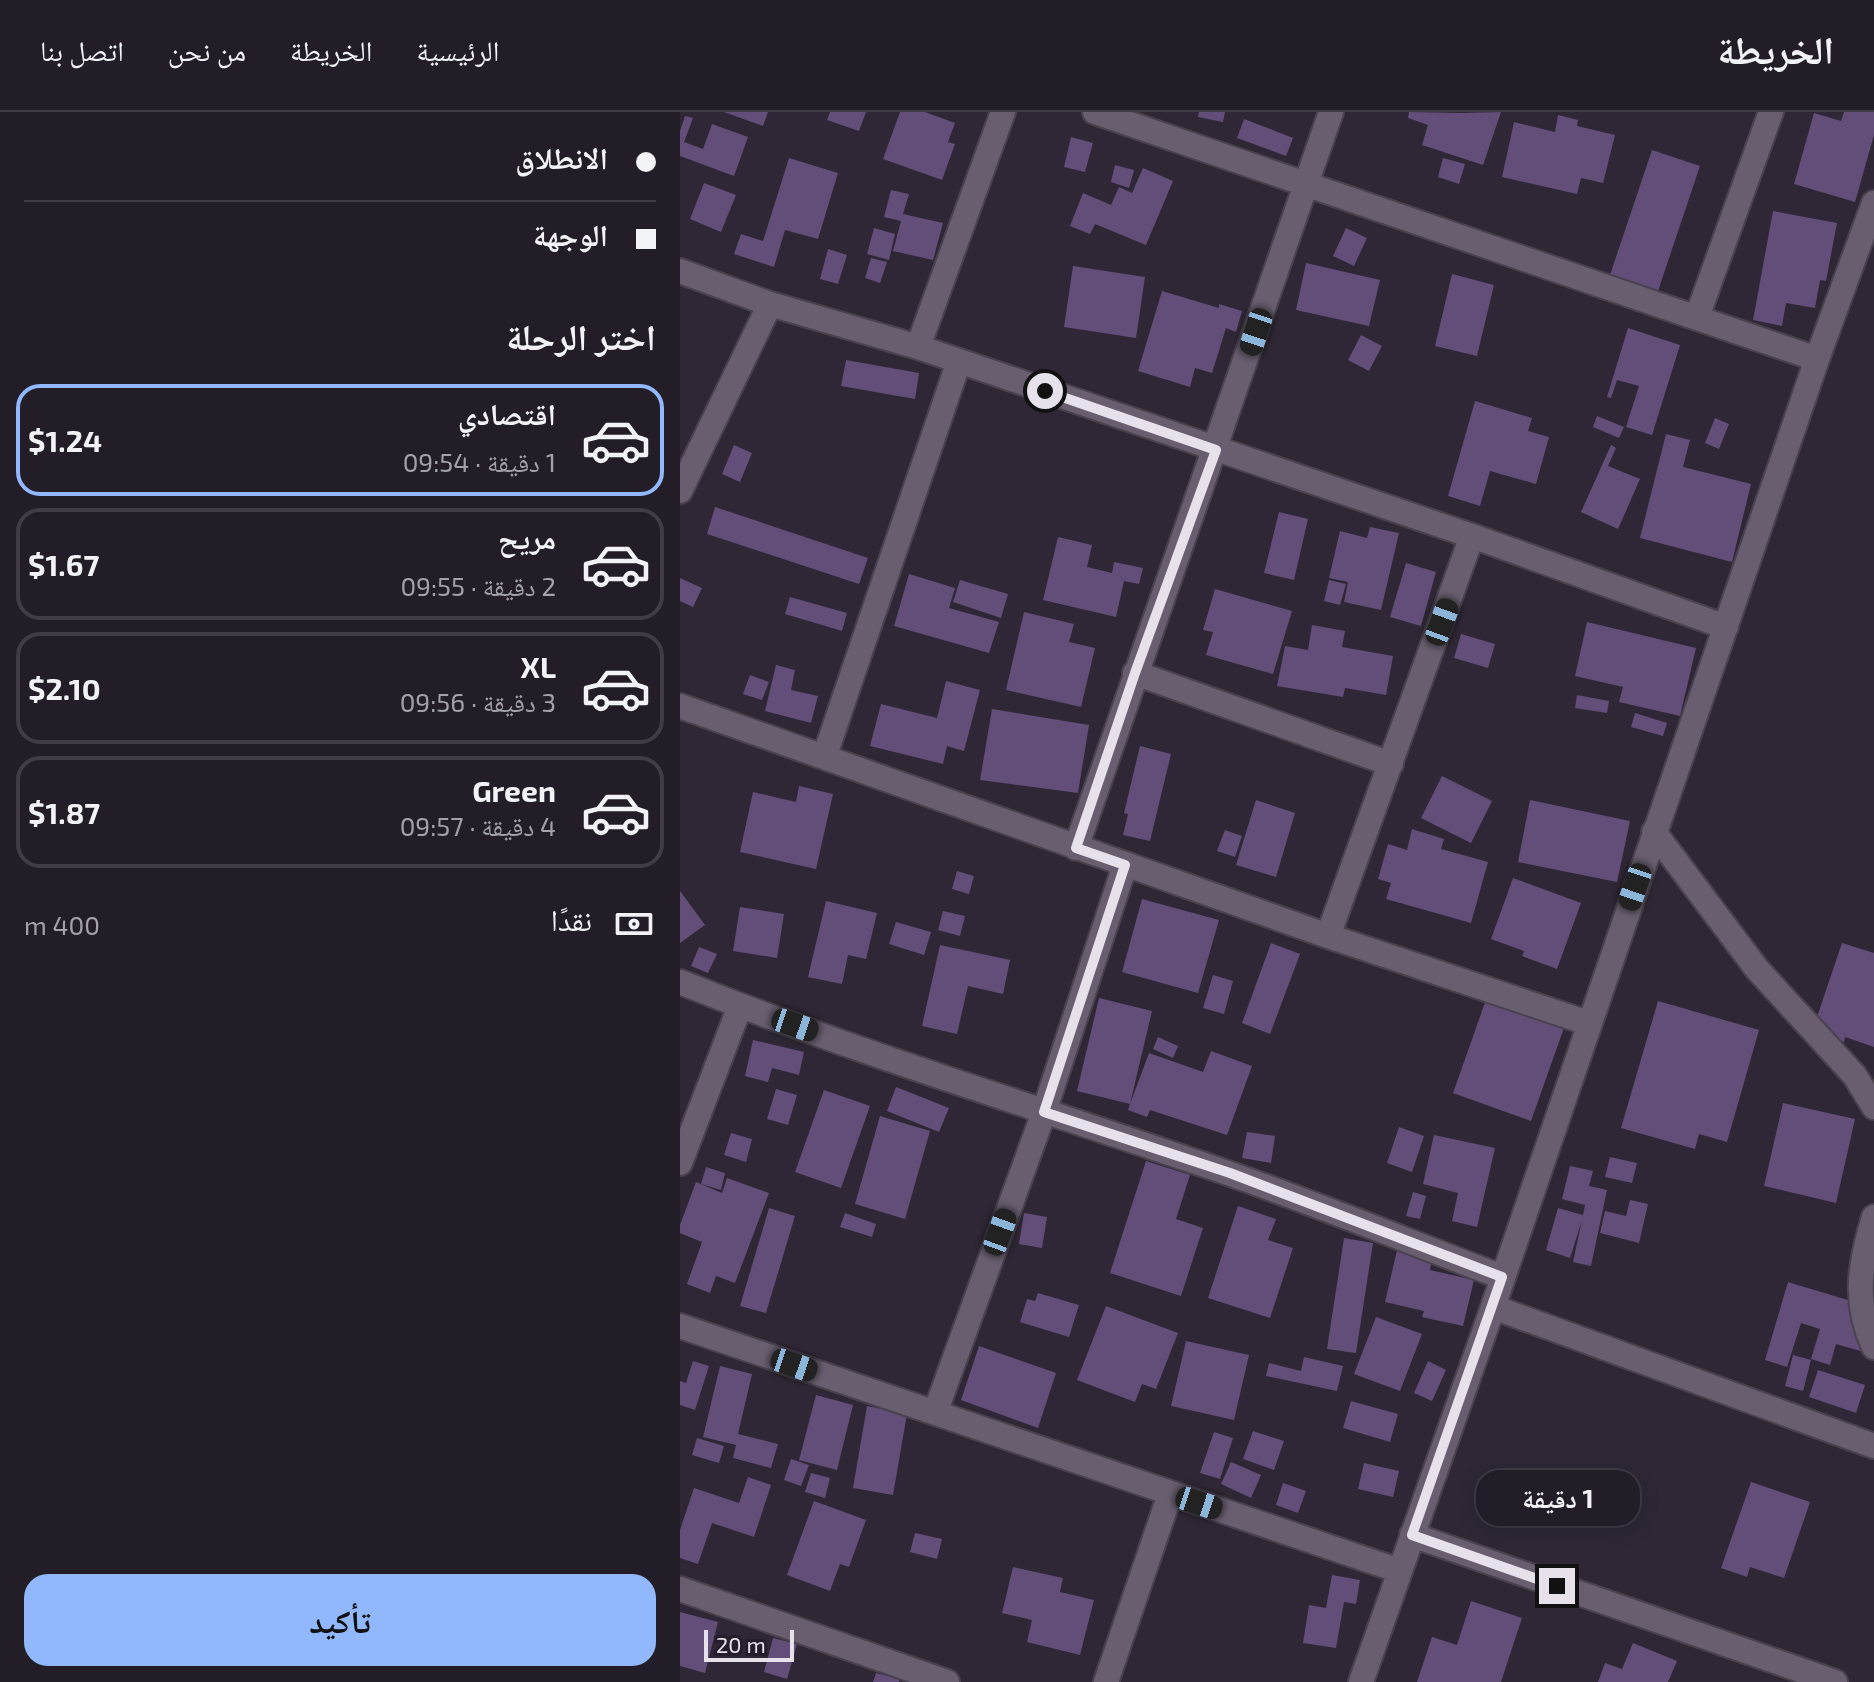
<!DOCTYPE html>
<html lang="ar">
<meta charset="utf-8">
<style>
:root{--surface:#231d28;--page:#2b2630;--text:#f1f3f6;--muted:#a3a2a8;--line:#403b45;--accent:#91b8fd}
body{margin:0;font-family:"Exo 2","Noto Naskh Arabic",sans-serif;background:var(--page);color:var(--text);direction:rtl;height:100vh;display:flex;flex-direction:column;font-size:30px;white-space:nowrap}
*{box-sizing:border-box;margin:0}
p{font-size:26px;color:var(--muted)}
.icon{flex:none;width:44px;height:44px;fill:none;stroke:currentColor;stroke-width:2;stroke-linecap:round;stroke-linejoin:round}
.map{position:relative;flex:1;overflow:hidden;direction:ltr}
.side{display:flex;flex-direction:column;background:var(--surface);width:680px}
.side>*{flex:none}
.guide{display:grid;align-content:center;height:176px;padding:0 24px;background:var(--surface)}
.scale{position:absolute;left:24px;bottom:20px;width:90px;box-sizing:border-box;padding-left:8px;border:4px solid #e6e1ea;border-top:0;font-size:22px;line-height:28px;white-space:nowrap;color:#e6e1ea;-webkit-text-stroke:6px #251d2b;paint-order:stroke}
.end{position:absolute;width:36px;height:36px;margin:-18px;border:10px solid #e6e1ea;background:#111;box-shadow:0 0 0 4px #111}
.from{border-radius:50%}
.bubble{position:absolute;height:56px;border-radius:24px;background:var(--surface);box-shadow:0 4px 20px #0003,0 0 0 2px var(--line);font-size:26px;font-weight:700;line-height:56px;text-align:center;direction:rtl}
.car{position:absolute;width:24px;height:48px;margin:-24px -12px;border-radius:10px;box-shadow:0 0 6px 2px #0007;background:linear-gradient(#222 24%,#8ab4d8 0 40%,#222 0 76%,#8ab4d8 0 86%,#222 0)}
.guide b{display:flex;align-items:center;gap:28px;height:76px;font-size:30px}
.guide b+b{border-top:2px solid var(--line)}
.guide i{width:20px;height:20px;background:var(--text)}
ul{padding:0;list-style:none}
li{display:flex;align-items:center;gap:24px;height:112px;margin:0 16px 12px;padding:0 8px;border:4px solid var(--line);border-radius:24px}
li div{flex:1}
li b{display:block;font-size:30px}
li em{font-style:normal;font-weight:700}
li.current{border-color:var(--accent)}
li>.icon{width:72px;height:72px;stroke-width:1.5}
h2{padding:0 24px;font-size:36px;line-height:96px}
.pay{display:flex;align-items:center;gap:20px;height:88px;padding:0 24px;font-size:30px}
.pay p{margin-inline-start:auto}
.button{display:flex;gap:16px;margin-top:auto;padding:16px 24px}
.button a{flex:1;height:92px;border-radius:24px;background:var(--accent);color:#111;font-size:32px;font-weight:700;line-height:92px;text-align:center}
header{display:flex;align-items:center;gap:48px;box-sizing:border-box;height:112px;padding:0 40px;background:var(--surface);border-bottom:2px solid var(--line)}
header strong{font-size:38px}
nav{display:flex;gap:44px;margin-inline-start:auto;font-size:28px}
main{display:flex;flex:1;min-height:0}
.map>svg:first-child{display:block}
</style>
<header>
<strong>الخريطة</strong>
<nav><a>الرئيسية</a><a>الخريطة</a><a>من نحن</a><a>اتصل بنا</a></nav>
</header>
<main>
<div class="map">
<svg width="1194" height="1570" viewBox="0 0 1194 1570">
<rect width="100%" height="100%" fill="#2f2735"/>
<!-- building -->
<path fill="#624e79" d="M44,0H88L83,14Z
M150,0H186L179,19L147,8Z
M220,0H245L275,11L268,30L275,32L262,68L203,47Z
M519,0H545L543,10L518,5Z
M729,0L781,1L821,0L803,53L742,33L748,13L728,6Z
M1164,0H1194V23L1175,90L1114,72L1134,1L1161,9Z
M878,3L898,8L897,14L935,23L923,71L901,66L897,82L822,65L834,10L875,20Z
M5,4L13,6L4,30L23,37L32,12L68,25L54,64L0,44V19Z
M564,7L613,26L606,44L557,26Z
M391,25L413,31L405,60L384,55Z
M972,38L1020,54L978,179L930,163Z
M109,46L158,61L138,127L105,118L94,155L54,142L61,122L83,129Z
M763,46L785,52L779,72L758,65Z
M435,53L454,58L449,76L431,70Z
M463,56L493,69L466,133L415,112L410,122L390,114L403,81L431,93L439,75L452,81Z
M24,71L56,83L41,120L10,107Z
M211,78L229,82L223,102L263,111L253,148L213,139L221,109L204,105Z
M1093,99L1157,111L1146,169L1140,168L1135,196L1106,191L1102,214L1073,208Z
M194,116L215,122L209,148L187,142Z
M666,116L687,126L674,154L653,144Z
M148,137L167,143L158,172L140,167Z
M191,146L207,150L200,171L185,166Z
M626,151L700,168L689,214L616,198Z
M393,154L465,165L456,226L384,215Z
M772,162L814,173L797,244L755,234Z
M482,179L539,196V192L562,199L556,220L546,216L532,261L515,256L510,275L458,259Z
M948,216L1000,233L972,323L946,315L959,274L937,268L931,286L927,285Z
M681,223L702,234L689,259L668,248Z
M166,248L239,261L235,287L161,274Z
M795,289L852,306L848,319L869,325L856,372L810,359L800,394L768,384Z
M917,304L944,315L939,326L913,315Z
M1035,306L1049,312L1039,337L1025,331Z
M986,322L1010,328L1003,355L1071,372L1052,450L960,426Z
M54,333L72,341L60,370L42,362Z
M931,333L936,336L928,354L960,367L938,417L901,400Z
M35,395L188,446L179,472L27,422Z
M599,400L628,407L614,468L584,461Z
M690,415L719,421L701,498L664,490L668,470L649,466L660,419L687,426Z
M378,425L412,433L407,455L432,461L434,450L463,456L459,472L444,469L436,505L363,488Z
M726,451L756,460L741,514L710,505Z
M229,462L275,476L269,496L319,510L309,541L214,514Z
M0,466L22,476L13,495L0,489Z
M280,468L328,482L321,506L273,490Z
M649,468L666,472L660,493L644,489Z
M535,477L612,499L593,562L526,543L533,520L523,518Z
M110,485L167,501L162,519L105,502Z
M344,500L394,512L389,530L415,536L401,595L326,578Z
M907,510L1016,536L1000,604L939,590L943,575L895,564Z
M632,513L665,519L662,535L713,544L706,583L665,576L663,585L597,574L605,534L628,538Z
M781,522L815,532L808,556L774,546Z
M96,553L115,558L111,578L138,584L131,611L85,599Z
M70,563L89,570L82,588L63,582Z
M266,569L300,578L284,639L267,634L263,652L190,634L201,592L257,606Z
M897,583L929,589L927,601L895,596Z
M312,597L409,613L398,681L300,668Z
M955,601L987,611L983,624L951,615Z
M460,634L491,642L470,729L443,723L448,702L444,701Z
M762,664L812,689L791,731L741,706Z
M119,674L153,682L136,757L60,740L73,680L116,690Z
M576,688L615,701L596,765L556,753Z
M850,688L950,709L937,770L838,750Z
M732,717L764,727L761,737L808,750L791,811L706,787L711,771L698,767L708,732L727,738Z
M545,718L562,724L555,745L537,739Z
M277,759L294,764L289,782L272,777Z
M833,766L901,791L877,857L842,844L844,839L811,827Z
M0,779L25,813L0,831Z
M462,787L539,808L518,881L442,860Z
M146,789L197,801L186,847L168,843L162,872L128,865Z
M60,795L104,802L97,846L53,839Z
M263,799L285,804L280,824L258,818Z
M216,810L251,820L244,843L209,832Z
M591,831L620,842L590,922L562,911Z
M1162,831L1194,841V935L1165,925L1164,930L1123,917L1129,899L1138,902Z
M260,833L330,848L323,882L288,874L277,922L242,914Z
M19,835L37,842L28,861L11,854Z
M533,863L553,869L544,902L523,896Z
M807,885L885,913L851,1009L773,981Z
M419,886L472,899L450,992L469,941L523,960L531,939L572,954L547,1023L470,998L467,1005L448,998L450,992L397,979Z
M978,889L1079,918L1047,1030L1019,1022L1015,1037L941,1016Z
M478,925L498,934L493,946L473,937Z
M73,928L124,940L119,963L92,956L88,970L65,964Z
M216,975L269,996L259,1020L207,999Z
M96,977L117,983L108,1013L87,1007Z
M144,978L190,994L161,1076L115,1060Z
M1103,991L1175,1007L1156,1091L1084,1074Z
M200,1004L250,1019L225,1107L175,1092Z
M719,1015L744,1024L732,1060L707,1051Z
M567,1020L595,1024L591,1051L562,1046Z
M51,1021L72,1027L66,1050L44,1043Z
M754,1023L815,1036L797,1115L772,1109L778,1081L743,1072Z
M930,1045L957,1051L952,1071L925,1065Z
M466,1049L510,1063L496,1107L523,1116L501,1184L430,1161Z
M890,1054L913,1059L909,1074L927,1078L911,1154L893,1150L902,1108L890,1146L866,1138L878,1096L903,1103L905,1093L882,1087Z
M26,1055L45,1061L41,1078L21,1072Z
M47,1066L89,1081L55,1171L36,1164L30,1181L7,1172L22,1130L0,1121V1113L16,1070L42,1081Z
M733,1080L746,1084L740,1107L726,1104Z
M950,1088L968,1092L959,1131L920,1121L925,1099L946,1104Z
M558,1094L596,1107L588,1128L613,1136L590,1206L528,1186Z
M89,1096L115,1104L86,1201L60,1194Z
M165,1101L196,1112L192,1125L160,1115Z
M344,1101L367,1105L362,1136L339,1132Z
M664,1126L693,1131L676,1241L647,1237Z
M718,1134L753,1142L750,1158L794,1168L783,1214L742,1205L744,1199L705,1190Z
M1108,1170L1194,1196L1191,1242L1156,1232L1150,1253L1131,1247L1140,1217L1121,1211L1107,1255L1085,1248Z
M358,1181L399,1193L389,1225L340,1210L347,1187L355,1189Z
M426,1194L498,1221L476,1277L462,1272L455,1290L397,1268Z
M696,1205L742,1222L720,1279L674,1262Z
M506,1229L569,1243L554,1308L491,1294Z
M299,1234L376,1261L358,1316L281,1288Z
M1113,1243L1131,1248L1123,1279L1105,1274Z
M624,1245L663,1254L657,1279L586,1264L589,1251L621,1259Z
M13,1249L29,1254L15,1298L0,1293V1269L6,1271Z
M748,1249L766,1258L752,1289L734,1281Z
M40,1254L72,1262L58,1322L98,1332L91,1356L53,1346L56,1333L23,1325Z
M1138,1258L1185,1273L1176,1301L1129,1285Z
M136,1283L173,1293L157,1358L119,1348Z
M671,1289L718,1302L710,1330L663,1316Z
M187,1294L227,1302L213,1383L173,1376Z
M573,1319L604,1329L594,1358L563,1347Z
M534,1320L553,1326L540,1367L520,1361Z
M17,1326L44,1334L39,1351L12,1343Z
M111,1347L129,1353L121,1374L104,1368Z
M551,1350L581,1363L571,1386L541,1372Z
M684,1351L719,1359L713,1385L678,1377Z
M131,1361L150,1366L145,1386L125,1380Z
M68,1365L91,1373L74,1425L32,1411L18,1452L0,1446V1418L14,1376L59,1391Z
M1071,1370L1130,1390L1104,1466L1070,1455L1067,1465L1041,1456Z
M603,1371L626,1379L618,1401L596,1393Z
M134,1389L186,1408L169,1455L160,1452L150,1479L107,1463Z
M235,1421L262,1427L257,1447L230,1440Z
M333,1455L383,1466L380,1480L414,1488L400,1543L347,1530L352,1508L322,1501Z
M652,1463L680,1468L676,1492L664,1490L656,1536L623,1531L629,1493L646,1496Z
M791,1489L842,1506L821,1570H737L752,1525L777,1533Z
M0,1500L38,1510L25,1561L0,1554Z
M93,1526L117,1532L107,1567L84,1560Z
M953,1531L997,1549L988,1570H918L925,1551L942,1557Z
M196,1561L220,1567L219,1570H193Z"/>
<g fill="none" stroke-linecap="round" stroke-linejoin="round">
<defs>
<path id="street" d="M415,0L1137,247
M0,159L90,192L238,235L792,424L1046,515
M1017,205L1091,0
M238,235L323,0
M0,379L90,192
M455,561L711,652
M0,594L648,824L908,911
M145,643L279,249
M974,720L1077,857L1175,964L1194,995
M396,736L651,0
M648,824L792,424
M0,870C167,937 340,990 510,1048C615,1083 719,1126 822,1165
M0,1051L60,894
M1194,1105C1180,1151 1173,1190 1194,1235
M813,1195L1194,1334
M0,1214L720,1459
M255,1301L364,1000L445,753
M732,1423L1155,1570
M0,1477L267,1570
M426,1570L490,1382
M681,1570L813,1195L1137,247L1194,91"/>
</defs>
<!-- street casing -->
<use href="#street" stroke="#49424e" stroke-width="28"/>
<!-- street -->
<use href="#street" stroke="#685e6f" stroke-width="24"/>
</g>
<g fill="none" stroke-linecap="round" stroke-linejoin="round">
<!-- route -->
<path stroke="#e6e1ea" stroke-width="10" d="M365,279L536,338L455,561L396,736L445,753L364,1000L550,1061L822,1165L732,1423L877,1474"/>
</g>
</svg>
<div class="scale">20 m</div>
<i class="end from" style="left:365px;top:279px"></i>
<i class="end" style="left:877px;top:1474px"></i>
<div class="bubble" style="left:796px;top:1358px;width:164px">1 دقيقة</div>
<i class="car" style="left:576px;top:220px;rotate:198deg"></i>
<i class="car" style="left:762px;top:510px;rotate:20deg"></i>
<i class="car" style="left:955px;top:775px;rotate:199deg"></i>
<i class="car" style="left:115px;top:913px;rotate:109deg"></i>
<i class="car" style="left:320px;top:1120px;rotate:20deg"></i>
<i class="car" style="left:114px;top:1253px;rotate:109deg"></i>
<i class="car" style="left:519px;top:1391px;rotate:108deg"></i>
</div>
<section class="side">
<div class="guide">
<b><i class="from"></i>الانطلاق</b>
<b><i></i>الوجهة</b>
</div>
<h2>اختر الرحلة</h2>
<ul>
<li class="current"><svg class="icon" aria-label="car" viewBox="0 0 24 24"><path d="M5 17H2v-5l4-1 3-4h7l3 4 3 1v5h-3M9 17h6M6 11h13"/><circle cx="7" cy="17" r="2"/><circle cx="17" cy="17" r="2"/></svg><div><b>اقتصادي</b><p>1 دقيقة · 09:54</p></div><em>$1.24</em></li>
<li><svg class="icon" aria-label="car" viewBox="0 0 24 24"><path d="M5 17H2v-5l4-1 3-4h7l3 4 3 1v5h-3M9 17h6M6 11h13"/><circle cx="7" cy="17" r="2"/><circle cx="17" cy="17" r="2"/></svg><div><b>مريح</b><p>2 دقيقة · 09:55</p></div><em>$1.67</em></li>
<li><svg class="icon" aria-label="car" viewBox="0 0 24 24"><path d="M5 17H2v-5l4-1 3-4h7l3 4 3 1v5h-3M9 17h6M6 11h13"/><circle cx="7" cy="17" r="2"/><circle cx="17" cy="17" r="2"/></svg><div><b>XL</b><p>3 دقيقة · 09:56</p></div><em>$2.10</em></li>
<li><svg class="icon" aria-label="car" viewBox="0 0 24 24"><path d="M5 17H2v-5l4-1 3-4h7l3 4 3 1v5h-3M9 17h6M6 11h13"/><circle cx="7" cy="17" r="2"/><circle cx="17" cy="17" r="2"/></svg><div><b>Green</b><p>4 دقيقة · 09:57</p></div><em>$1.87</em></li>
</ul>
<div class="pay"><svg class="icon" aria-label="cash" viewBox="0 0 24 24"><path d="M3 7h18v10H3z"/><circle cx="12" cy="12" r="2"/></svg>نقدًا<p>400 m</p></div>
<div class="button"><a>تأكيد</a></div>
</section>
</main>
